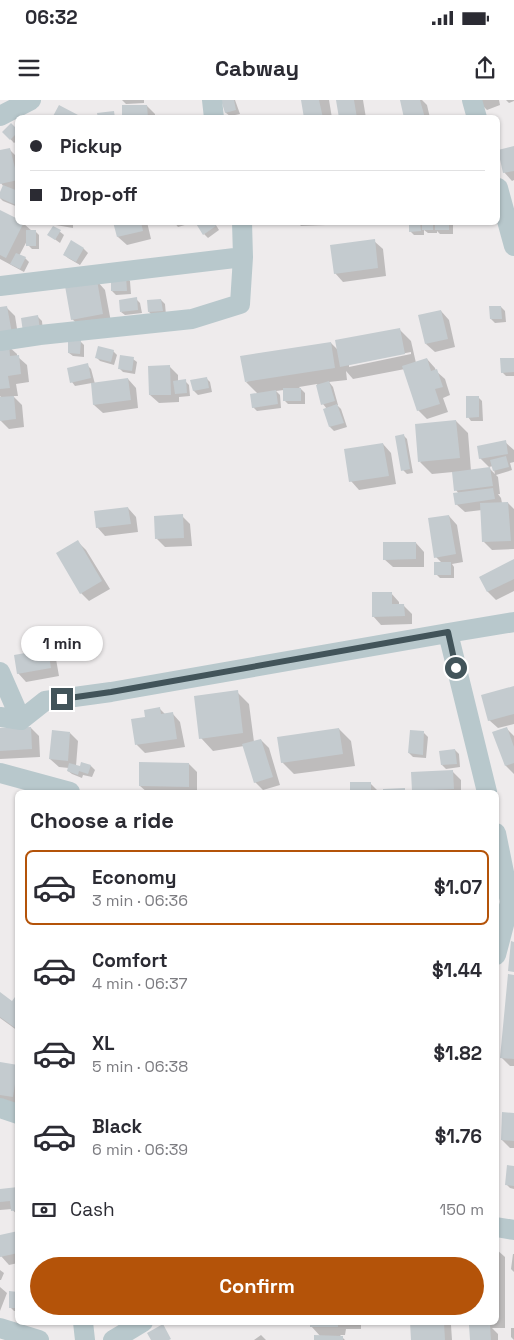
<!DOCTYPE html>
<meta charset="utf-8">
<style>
:root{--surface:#fff;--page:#f7f7f7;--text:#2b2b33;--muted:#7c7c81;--line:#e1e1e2;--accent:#b45309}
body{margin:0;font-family:"Space Grotesk",sans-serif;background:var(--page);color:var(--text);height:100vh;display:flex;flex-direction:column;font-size:19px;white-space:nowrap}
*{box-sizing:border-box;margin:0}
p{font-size:16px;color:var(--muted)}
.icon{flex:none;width:28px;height:28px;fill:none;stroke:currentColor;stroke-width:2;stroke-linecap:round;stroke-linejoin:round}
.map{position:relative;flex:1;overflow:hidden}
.drawer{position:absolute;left:15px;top:690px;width:484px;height:535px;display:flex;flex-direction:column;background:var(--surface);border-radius:8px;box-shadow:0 1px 4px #0004}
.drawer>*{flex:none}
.top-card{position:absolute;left:15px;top:15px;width:485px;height:110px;border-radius:8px;box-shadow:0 1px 4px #0004;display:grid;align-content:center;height:110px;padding:0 15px;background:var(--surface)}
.end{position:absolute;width:22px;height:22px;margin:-11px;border:6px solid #42545a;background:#fff;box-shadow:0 0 0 2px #fff}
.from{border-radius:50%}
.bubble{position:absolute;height:35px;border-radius:18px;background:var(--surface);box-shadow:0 1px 4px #0004;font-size:16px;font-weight:600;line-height:35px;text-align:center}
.top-card b{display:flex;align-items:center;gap:18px;height:48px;font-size:19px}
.top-card b+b{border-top:1px solid var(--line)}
.top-card i{width:12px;height:12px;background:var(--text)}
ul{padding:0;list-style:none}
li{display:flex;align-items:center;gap:15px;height:75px;margin:0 10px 8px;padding:0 5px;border:2px solid transparent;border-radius:8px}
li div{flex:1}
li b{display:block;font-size:19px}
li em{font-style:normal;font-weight:600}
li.active{border-color:var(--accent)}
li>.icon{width:45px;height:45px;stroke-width:1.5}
h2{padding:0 15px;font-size:22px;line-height:60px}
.pay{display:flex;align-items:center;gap:12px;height:55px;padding:0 15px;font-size:19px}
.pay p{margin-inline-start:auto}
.primary-button{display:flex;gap:10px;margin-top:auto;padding:10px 15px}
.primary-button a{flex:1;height:58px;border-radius:30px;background:var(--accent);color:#fff;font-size:20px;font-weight:600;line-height:58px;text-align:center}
.status{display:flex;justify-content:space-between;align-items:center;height:35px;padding:0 25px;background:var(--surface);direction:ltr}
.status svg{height:14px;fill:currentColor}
header{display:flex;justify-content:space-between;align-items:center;height:65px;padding:0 15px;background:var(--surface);font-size:22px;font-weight:600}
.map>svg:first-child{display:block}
</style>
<div class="status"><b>06:32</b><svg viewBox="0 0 49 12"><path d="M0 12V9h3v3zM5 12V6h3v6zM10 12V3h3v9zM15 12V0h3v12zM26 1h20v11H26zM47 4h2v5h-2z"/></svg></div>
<header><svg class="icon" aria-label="menu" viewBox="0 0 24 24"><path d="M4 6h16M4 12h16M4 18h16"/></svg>Cabway<svg class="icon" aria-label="share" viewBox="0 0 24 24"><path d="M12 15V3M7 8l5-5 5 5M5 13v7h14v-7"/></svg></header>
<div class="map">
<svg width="514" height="1240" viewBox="0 0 514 1240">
<rect width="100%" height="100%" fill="#eeebec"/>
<!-- shadow -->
<path fill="#0003" fill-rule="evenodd" d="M122,0H144V3L126,4Z
M222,0H235L240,14L230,16L226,13Z
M302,0H329L332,18H305Z
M337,0H363L366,18H340Z
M406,0H422L427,5L430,18H405Z
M480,0H499L500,5L487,10L483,6Z
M506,0H514V1L509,3Z
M147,6L155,14V18H124Z
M4,32H17L18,40L14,43Z
M514,48V80L512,81L504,72Z
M9,49L18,58V90L14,91L18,92V107L3,101L0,98L4,87L0,82V52Z
M0,111L18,122L23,123L32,131H35L39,135V149H32L28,145V139L19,156L25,158L29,162L24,172L0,159Z
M48,122H73V128L50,124Z
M115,122H147L151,139L127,145L118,137Z
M174,122H195L178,127Z
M214,122L219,130L208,138L204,134Z
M297,122H350V124L301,126Z
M354,122H390L356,124Z
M410,122H435L436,124V122H453V134H440L437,131V133H428L424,130V135H414L410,131Z
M54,127L64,135L60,143L49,135Z
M374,141L383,149L386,176L343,182L335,173Z
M71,142L84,149L88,153L80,165L68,158L64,154Z
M126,177L130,181L131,194L116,195L112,191Z
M97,181L105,190L111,222L81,227L72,219Z
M136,199L140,203L142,213L125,215L121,212Z
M161,200L165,204L166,215L153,216L149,212Z
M501,207L505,211L506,222L495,223L491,219Z
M7,208L15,216L19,241L0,244V209Z
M441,211L449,220L455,247L435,252L426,244Z
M38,217L42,221L43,232L28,235Z
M399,229L411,241L416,263L427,259L435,268L436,271L445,279L450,295L443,298L448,312L427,319L418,310L405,269L353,279L346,271L347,280L329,282L333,287L338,305H337L341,309L347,327L334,331L330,327L324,309H327L323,304L317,284L299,287L305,293V304H288L284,300V290L276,291L280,295L281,308L257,311L253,307L258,294L246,282L331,243L338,250ZM411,252V254L349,267V264Z
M80,241L84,245V257L73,256L69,253Z
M8,246L17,254V257H18L27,265L29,282L16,284L18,296H13L22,305L24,327L9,329L0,320V298H2L0,296V247Z
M113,251L117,255L114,265L100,261L96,257Z
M133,259L137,262L135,274L123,272L119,268Z
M514,259V276H506L502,272Z
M87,265L91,269L95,284L128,279L136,288L138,308L103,313L94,305L92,283L75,286L72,282Z
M170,267L178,275V281H185L189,285L190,296L179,297V302L159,303L150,295Z
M206,278L210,282L212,292L198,295L194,291L192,281Z
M478,297L482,301L483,321H471L468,317Z
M456,321L468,333L471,371L490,369L495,374L493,366L489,367L480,358L505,342L514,350V362L510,363L512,370L496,375L498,377L500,394H498L501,398L502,403H508L514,409V449L492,450L484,442L482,410L465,412L456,404L459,394L456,390L453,372L432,374L420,362Z
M403,335L407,339L413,373L407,374L403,370Z
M383,344L391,353L396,384L359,390L351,381Z
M128,408L136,417L138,432L105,436L97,427Z
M182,416L190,424L192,446L165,447L157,439Z
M449,416L457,425L463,462L452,464L454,467V478H440L436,474L442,463L436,457Z
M78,442L86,450L110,489L89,501L81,493Z
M416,443L424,452V467H393L384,459Z
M514,461V491L496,500L488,492L480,477Z
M391,493L399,502V506H404L412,514V524L381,525L373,516Z
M91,540L95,544L96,553L82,554L78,551Z
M48,551L56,559L59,576L26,582L18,573Z
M514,587V624L498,628L489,620Z
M237,592L249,604L254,642L261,640L269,648L280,685L263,690L255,682L244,646L213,651L201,638Z
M160,609L165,614L172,613L180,622L185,647L145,653L137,645L133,620L147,618Z
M31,628L39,636L40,657L0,659V630Z
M506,628L514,636V674L506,666Z
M339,629L351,641L355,666L294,674L282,662Z
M70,633L78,641L76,666L81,668L82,663L91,666L95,670L92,677L83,675L82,678L72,674L68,671L69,668L59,667L50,659Z
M424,633L428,637L426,658L413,657L409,653Z
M455,650L459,654L460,667L446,669L442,665Z
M189,664L197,672V692H147L140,686Z
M452,671L461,680V692H415L413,690Z
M351,683H370L379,692H351Z
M405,690L408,692H385L384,691Z
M514,876V966H510L501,957Z
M0,894L12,902L18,895V931L0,918Z
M0,963L18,966V1004L0,1001Z
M514,1014V1048H510L502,1040Z
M514,1067V1089L510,1088L506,1084Z
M18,1088V1116L12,1109L0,1110V1090Z
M18,1132V1163L9,1165L1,1156L0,1136Z
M496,1149L505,1157V1228H492L498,1234V1240H471L478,1226L474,1222H496Z
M513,1154H514V1172L511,1169Z
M0,1170L4,1173L1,1180H0Z
M0,1187L7,1193L0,1211Z
M18,1193V1211H14L10,1207Z
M311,1222H361V1229H346L345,1235H340L345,1240H315L321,1237L311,1226Z
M411,1222H449L451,1225L452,1240H412Z
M511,1228H514V1240L511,1237Z
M261,1235L266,1240H254Z"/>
<!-- building -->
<path fill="#c4cbcf" d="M221,0H234L236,10L225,13Z
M301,0H319L323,18H304Z
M336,0H354L357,18H339Z
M400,0H420L425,18H404Z
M59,5L78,15L77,18H52Z
M122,5H147L148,18H122Z
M114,11L115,18H98L97,13Z
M11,23L18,30V32L10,40L2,32Z
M514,46V71L503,73L498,50Z
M10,48L18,80L0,84V50Z
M3,85L18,91V101L16,105L0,98V92Z
M0,110L18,119V122H24L6,158L0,155Z
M113,122H141L143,131L117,137Z
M195,122H214L216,126L203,135Z
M409,122H420L421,131L409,132Z
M422,122H433V130H422Z
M435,122H449V130H435Z
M53,126L61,130L55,140L47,135Z
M26,130H36V146H26Z
M375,139L378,168L334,174L330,145Z
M71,140L84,148L76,162L63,155Z
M16,153L26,157L20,169L10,164Z
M126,175L127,191H111V176Z
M97,180L103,214L71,220L65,186Z
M137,197L138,210L120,212L119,200Z
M161,199L163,211L148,212L147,200Z
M7,206L12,233L0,235V207Z
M489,206H501L502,219H490Z
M441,210L448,239L425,244L418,215Z
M38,215L40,229L23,232L21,218Z
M400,228L405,254L340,267L335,240Z
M68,239L81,240L80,254L68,253Z
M331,242L335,268L245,282L240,256Z
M9,244L10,256L19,255L21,274L8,276L10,288L0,289V245Z
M98,246L114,250L111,262L95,258Z
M120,255L134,257L132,271L118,269Z
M427,258L431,271L437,269L443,287L435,289L440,304L417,311L402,266Z
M500,258H514V272L501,273Z
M88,263L91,278L70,283L67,268Z
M170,265L171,295H149L148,266Z
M207,277L209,288L193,291L190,280Z
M128,278L131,300L93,305L91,283Z
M186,279L187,293L175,294L173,281Z
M329,281L335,301L321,305L316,285Z
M283,288H301V301H283Z
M276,290L278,304L252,308L250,294Z
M14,296L16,319L0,321V297Z
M466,296H479V317L466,318Z
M337,304L344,323L329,327L323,309Z
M456,320L460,358L418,362L415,324Z
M404,334L410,369L401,371L395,336Z
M506,340L508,354L479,359L477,346Z
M383,343L389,376L349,382L344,349Z
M506,356L509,367L493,371L490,360Z
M490,367L493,386L454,391L452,372Z
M493,388L495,399L455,405L453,393Z
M508,402L511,441L482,442L480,403Z
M128,407L131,424L96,428L94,411Z
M183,414L184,438L155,439L154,416Z
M449,415L456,454L434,458L428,418Z
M78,440L102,481L80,494L56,453Z
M383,442H416V459L383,460Z
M514,459V479L487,492L479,477Z
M434,462H451V475H434Z
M372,492H392V504H404L405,516L372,517Z
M91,539L93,549L77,551L76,541Z
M48,549L51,568L17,574L14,555Z
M514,586V614L488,621L481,595Z
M238,590L243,633L199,639L194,596Z
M160,607L161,614L173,612L177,639L135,645L131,619L145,617L144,610Z
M31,627L32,649L0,651V628Z
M507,627L514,647V663L505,666L492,632Z
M339,628L343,654L281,663L277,637Z
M52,630L70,632L68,661L49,659Z
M410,630L424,631L423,655L408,653Z
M261,639L273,677L254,683L242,644Z
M455,649L457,664L441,665L439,651Z
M81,662L91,665L88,674L79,671L78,675L67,671L69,663L80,666Z
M139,662L189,663V687L139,686Z
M453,670L454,689L412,691L411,672Z
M350,682H371V692H350Z
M405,688V692H383V689Z
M511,841L514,842V872L508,871Z
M508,874L514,875V959L500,958Z
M0,892L12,901L18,893V930L0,917Z
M0,962L18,965L13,997L0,995Z
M502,1012L514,1013V1041L501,1040Z
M507,1065L514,1066V1086L505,1085Z
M18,1087V1110L11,1111L10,1101L0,1102V1089Z
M18,1131V1153L0,1157V1135Z
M9,1191L18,1192V1208H9Z
M310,1222H338V1227H310Z
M410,1222H444L445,1240H411Z
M163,1224L171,1239L169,1240H151L147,1233Z
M490,1224L491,1240H470L469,1225Z
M314,1235L343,1236V1240H314Z"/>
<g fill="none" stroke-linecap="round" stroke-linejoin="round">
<!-- minor -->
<path stroke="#b8c8cc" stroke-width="20" d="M212,0L214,18
M472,0L477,18
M0,16L31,0
M498,88L514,146
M0,186L243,157L242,122
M0,241L40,235L192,219L240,204L243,157
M448,533L487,692
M0,572L21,620
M0,617L21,620L45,601L111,592L448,533L514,522
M0,673L70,692
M496,733L510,802L496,855
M0,1008L18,1014
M496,1127L514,1130
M83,1222L85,1240
M0,1228L39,1240
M113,1240L143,1222"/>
</g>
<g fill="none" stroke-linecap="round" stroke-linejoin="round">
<!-- route -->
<path stroke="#42545a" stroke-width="6" d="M62,599L111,592L448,532L456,568"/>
</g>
</svg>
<i class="end from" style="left:456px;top:568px"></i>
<i class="end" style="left:62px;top:599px"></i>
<div class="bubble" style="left:21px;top:526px;width:82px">1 min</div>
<div class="top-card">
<b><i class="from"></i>Pickup</b>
<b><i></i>Drop-off</b>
</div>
<section class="drawer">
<h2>Choose a ride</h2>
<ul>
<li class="active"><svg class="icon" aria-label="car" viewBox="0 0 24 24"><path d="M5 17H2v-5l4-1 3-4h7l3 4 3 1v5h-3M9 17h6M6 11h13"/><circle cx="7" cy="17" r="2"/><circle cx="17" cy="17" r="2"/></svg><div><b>Economy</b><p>3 min · 06:36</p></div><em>$1.07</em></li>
<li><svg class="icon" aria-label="car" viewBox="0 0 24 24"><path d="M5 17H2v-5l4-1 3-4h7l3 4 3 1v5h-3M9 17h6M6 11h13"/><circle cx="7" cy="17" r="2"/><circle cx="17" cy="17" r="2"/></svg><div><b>Comfort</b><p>4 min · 06:37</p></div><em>$1.44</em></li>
<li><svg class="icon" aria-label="car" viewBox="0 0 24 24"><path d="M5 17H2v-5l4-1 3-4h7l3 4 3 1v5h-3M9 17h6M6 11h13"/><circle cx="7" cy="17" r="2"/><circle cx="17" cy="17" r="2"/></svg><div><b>XL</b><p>5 min · 06:38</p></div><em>$1.82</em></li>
<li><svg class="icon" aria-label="car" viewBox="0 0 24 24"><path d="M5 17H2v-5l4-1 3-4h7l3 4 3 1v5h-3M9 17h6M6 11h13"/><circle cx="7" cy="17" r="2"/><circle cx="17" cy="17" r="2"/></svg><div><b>Black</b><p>6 min · 06:39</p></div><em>$1.76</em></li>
</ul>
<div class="pay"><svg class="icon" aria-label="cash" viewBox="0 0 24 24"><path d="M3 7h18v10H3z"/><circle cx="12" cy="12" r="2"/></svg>Cash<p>150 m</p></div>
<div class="primary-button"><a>Confirm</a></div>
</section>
</div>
